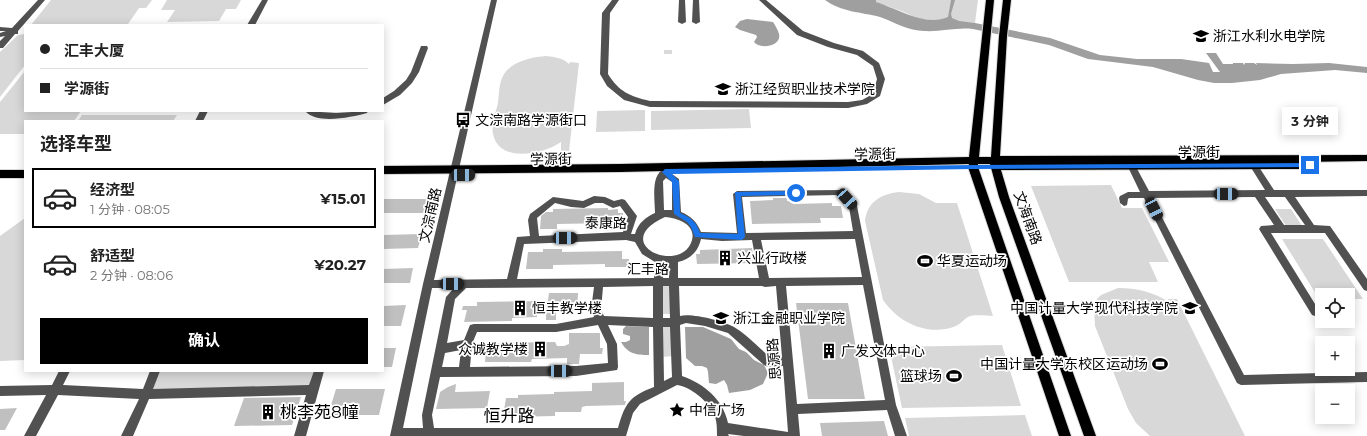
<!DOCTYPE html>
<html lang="zh">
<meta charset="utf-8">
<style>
:root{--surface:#fff;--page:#f2f2f2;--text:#222;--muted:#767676;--line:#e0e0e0;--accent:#000}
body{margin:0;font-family:Montserrat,"Noto Sans SC",sans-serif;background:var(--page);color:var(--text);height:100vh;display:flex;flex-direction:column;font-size:15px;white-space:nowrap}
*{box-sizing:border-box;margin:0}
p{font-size:13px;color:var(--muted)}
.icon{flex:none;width:22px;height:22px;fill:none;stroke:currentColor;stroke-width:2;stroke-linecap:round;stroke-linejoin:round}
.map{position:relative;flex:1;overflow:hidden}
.drawer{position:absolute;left:24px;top:120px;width:360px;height:252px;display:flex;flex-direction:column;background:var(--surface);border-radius:0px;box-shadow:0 2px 10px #0003}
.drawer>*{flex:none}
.guide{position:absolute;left:24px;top:24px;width:360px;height:88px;border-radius:0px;box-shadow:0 2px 10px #0003;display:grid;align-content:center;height:88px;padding:0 16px;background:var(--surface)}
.buttons{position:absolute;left:1315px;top:288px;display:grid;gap:8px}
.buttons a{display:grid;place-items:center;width:40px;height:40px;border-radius:0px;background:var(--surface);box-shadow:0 2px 10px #0003;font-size:20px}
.end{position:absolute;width:18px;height:18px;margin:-9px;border:5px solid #1a73e8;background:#fff;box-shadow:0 0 0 2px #fff}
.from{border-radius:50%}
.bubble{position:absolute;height:28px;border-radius:0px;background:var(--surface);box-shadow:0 2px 10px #0003;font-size:13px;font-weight:700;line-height:28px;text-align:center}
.car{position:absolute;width:12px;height:24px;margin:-12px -6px;border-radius:5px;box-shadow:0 0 3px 1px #0007;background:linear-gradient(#222 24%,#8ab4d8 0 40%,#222 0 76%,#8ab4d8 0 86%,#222 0)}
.guide b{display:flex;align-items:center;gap:14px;height:38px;font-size:15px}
.guide b+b{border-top:1px solid var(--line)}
.guide i{width:10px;height:10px;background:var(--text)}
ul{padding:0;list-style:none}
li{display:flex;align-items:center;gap:12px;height:60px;margin:0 8px 6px;padding:0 8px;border:2px solid transparent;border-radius:0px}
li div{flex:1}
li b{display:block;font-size:15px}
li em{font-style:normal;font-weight:700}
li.on{border-color:var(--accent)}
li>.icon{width:36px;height:36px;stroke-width:1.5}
h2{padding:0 16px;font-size:18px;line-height:48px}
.primary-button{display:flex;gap:8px;margin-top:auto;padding:8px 16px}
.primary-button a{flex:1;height:46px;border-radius:0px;background:var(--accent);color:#fff;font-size:16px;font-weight:700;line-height:46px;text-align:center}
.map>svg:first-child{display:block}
</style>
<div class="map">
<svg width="1367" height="436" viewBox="0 0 1367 436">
<rect width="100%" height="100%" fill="#fff"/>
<!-- green -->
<path fill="#d8d8d8" d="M51,0H152L146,8H139L128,24L31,25Z
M167,0H241L236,9H226L219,21L167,22L175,10H161Z
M876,0H978L975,23L919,19L904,12L876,2Z
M25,34V65L0,97V52L18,35Z
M546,56C555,57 563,58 569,64L570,62L579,63L569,151H561V142C544,154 499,164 493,134C491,124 496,112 498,103C499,95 499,83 503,76C511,61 532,57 546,56Z
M25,71V111H81L74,121H25V134H0V102Z
M749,109L751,128L651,130V111Z
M645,110V131L596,132L597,111Z
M82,115H177L173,121H78Z
M1111,185L1122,208H1142L1169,262H1149L1158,282H1069L1031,186Z
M899,192L919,194L936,203H957L993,316C986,316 974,314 968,317C964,319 961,324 956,326C928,337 899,323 883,300L865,221C867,202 881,194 899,192Z
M1275,209H1291L1302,226H1286Z
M25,218V360L0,361V236Z
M1282,239H1323L1363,299H1348V295H1322V299H1319Z
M661,286H672V314H661Z
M1118,288C1137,288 1153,292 1169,302L1168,299H1177L1245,436H1150L1136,423L1128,409L1095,326L1094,307L1097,299L1101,295Z
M672,326L673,356L662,357V327Z
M1002,345L1021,406L902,408L889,347Z
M158,371H315L310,388L149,392Z
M1025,415L1032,436H909L905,418Z"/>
<!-- water -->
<path fill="#9f9f9f" d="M825,0H876V2C898,9 926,27 948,17L951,0H955L951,14L952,18L959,21L975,23L1050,38L1100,55L1137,59H1181L1209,63L1213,72H1220L1206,53H1216L1223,64H1233V63H1243L1244,65L1245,63H1254L1257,65L1256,63L1293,64L1329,63L1367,67V73L1335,70L1281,74L1260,80L1232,83H1214L1198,80L1153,67L1088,59L1049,45L973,29C957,27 941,32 924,31C909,31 894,22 880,17C861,12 841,12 825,0Z
M747,19L773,22C775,25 778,30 779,34C782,46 760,50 754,42L757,37L756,35L740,30L735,27L740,21Z
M626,326L649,327V355C636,355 628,354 621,342H626L630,340V336L623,334V329Z
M685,327H703L731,339L739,349L746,352L754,360L764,365L768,373L763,384L750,390L729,393L727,385L724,380L716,384L709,383L708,372L707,368L702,366H695L686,358Z"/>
<!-- building -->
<path fill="#c0c0c0" d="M773,198H787V201H793V204L832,203V206H841L843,218H820L821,223L752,224L750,201L773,200Z
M383,199H429L425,213H383Z
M608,208V210L618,209V213H623V223H616V225H610V223L557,224V229H540L541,216L546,212H553V209Z
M422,234L418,248L383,249V235Z
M752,248L754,263L697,264L696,254H700V250Z
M543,249H562V252L622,251V259H629V267H605V264L553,265V269H526L528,252H543Z
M413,268L410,283H383V269Z
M549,293H578L577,311L556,312V320H546V314H537V317L512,318V321L464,322L467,310H462L463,306H477V302L548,301Z
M796,303H848L865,399H808Z
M406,305L401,326H383V306Z
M569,333H600V348H603L602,354H580L579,364H567V358L532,359L531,362H485L486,351H477L478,347L496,346V343L555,342L557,346H564L569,344Z
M383,348H396L392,367H383Z
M624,382V401H626L625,405L586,406L582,407L581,412H555V416L503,417L506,398H518V395L554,394V392L592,391V383Z
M456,384L455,392L490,391L487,408L436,409L440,392L448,387Z
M336,389H385L379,415H328Z
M301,397L292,425L234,426L244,398Z
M17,408L5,430H0V409Z
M884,421L888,436H822L820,423Z"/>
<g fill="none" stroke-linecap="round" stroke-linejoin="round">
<!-- minor-tunnel -->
<path stroke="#d9d9d9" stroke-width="8" stroke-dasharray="8 4" stroke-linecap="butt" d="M668,50V54"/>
<defs>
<path id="major" d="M986,0H994L979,157H991L999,36L1003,0H1011L1007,36L1000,156L1367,155V161L1302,162L1306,165L1301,169L1001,170L1009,197L1096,436H1084L999,197L990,164H978V167L1071,436H1059L968,167L969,164L620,172L383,174V166L620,164L969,157Z
M0,170H25V178H0Z"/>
</defs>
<!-- major casing -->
<use href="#major" stroke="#dbdbdb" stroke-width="2"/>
<!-- minor -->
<path fill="#515151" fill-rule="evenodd" d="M38,0H45L18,31V34H15L3,48H0V41L5,36L0,37V33L6,31H0V27L12,28Z
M262,0H268L255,25H247Z
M491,0H497L434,280L507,279L517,237L530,236L528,220L530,214L553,197L583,201L594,196L605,197L614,201L622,199L625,200L637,216L631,234H635C638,223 646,217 655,213C655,201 650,173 665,169L679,179L681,212C691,216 697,222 701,232L737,233L733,194L737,191L844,190L857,206L896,405L907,436H895L887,410L798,414L800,436H744L728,434L729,436H717C717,428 717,421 714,414C708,401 691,387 677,385L640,404L633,413L626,436H390L423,284ZM666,178L672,182V210H664L663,181ZM839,195L849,207L853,231L746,233L742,197ZM555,203L571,207L584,208L595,203H603L613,208L620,206L628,217L623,232L539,236L537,218ZM665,217C679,218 700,226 690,245C674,273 610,242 665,217ZM701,239L722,241L752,240L759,278H678V262C690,259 698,252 701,239ZM855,239L862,277L769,278L761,240ZM626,240L635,242L642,254L655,262L654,278L517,279L524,244ZM664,263H668L669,278H663ZM863,285L885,400L797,404L786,286ZM653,286V318L604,316L601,310L603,287ZM663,286H669L670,318H663ZM679,286H762L765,287L776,286L782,357H770C760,349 745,333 734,327C723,321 692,313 680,316ZM594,287L591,310L594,317L556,324H474L470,325L464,340L447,343L455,299L466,288ZM432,288H454L446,297L422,415L423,428H403ZM686,323L705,326L728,333L764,365L768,367L783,366L788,432L728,423C723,399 704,384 682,376L680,325ZM598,325L607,344L608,363L576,366L470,367L472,344L477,332H556ZM608,325L653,327L654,387C630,396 625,403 618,428H434L432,415L440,377L576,376L617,370L618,367L617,344ZM663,327H670L672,377L664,381ZM461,350L459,367H442L445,353Z
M612,0H619L610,13L608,74C619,92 630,96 650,101L848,102L862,100L873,94L877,79L873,66L857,55L828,47L797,35L759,0H766L803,31L834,43L863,51L879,63L885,79L880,96L867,104L848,108L650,107L624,100L607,86L600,74L602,13Z
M679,0H685L686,22L682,24L678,22Z
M693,0H699L700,22L696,24L692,22Z
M421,46H427L428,48L419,72L412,83L400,95L383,105V98L394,91L406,80L411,72Z
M200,111H208L203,121H195Z
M305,111L336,113L368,111L367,113C352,117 317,125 305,111Z
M1254,163L1257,164L1274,190H1367V196L1295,197L1314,225L1330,226L1367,279V291L1364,290L1325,233H1271L1320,312L1318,315L1315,316L1312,315L1259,229L1261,226L1274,225L1255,197L1152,198L1244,375L1367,372V382L1241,385L1237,383L1144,198H1129L1128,199L1127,205L1124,206L1120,203L1119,198L1120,196L1128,192H1140L1128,167L1132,164L1135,165L1149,191L1265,190L1250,166ZM1265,197H1285L1305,225H1284Z
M59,371H70L63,385L143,389L150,371H160L153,389L309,385L314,371H324L306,436H294L306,395L149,399L133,436H121L139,399L58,395L36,436H24L46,395L0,396V386L52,385Z"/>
<!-- major -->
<use href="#major" fill="#000" fill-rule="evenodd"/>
</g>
<!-- route -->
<path fill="#1a73e8" d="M1310,163L1313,165L1310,167L973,169L672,174L679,181L680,213C691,218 696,221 700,233L738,234L735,192L799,191V195H796L741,196L745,237L742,240L695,237L691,227L687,222L674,214L672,182L662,172L665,169L973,165Z"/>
<!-- icons -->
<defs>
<symbol id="university-bare" viewBox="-9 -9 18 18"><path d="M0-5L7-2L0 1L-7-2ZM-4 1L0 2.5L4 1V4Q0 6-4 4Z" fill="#000" stroke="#fff" stroke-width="2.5" paint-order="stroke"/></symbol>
<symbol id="bus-bare" viewBox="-9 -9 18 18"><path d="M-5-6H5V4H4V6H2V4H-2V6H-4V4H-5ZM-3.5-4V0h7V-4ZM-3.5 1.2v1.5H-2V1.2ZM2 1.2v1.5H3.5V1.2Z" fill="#000" stroke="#fff" stroke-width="2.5" paint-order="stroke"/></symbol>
<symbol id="building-bare" viewBox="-9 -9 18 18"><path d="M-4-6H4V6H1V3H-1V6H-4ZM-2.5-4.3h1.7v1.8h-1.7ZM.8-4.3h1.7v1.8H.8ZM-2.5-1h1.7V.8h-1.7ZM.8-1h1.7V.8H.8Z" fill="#000" stroke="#fff" stroke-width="2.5" paint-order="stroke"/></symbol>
<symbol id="stadium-bare" viewBox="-9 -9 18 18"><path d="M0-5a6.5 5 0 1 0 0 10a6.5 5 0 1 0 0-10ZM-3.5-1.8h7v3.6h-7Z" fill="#000" stroke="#fff" stroke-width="2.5" paint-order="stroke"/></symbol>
<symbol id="sight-bare" viewBox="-9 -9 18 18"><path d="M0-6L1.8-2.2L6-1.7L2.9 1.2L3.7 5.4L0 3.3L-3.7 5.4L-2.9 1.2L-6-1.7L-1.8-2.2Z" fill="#000" stroke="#fff" stroke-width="2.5" paint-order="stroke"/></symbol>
</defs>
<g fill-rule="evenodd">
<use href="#university-bare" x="1190" y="25" width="22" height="22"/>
<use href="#university-bare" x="712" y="78" width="22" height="22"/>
<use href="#bus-bare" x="452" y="109" width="22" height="22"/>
<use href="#building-bare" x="714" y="247" width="22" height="22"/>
<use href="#stadium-bare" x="914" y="250" width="22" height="22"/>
<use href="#building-bare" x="509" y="297" width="22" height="22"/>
<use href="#university-bare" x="1179" y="297" width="22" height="22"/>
<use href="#university-bare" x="710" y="307" width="22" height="22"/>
<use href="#building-bare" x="529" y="338" width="22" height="22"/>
<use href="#building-bare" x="818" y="340" width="22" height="22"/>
<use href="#stadium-bare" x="1149" y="353" width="22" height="22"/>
<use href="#stadium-bare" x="943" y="365" width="22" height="22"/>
<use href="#sight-bare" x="666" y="399" width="22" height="22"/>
<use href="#building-bare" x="257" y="401" width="22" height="22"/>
</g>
<g text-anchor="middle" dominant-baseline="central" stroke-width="3.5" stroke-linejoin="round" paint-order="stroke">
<!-- poi labels -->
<g font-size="14" fill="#000" stroke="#fff" text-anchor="start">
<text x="1213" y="36">浙江水利水电学院</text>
<text x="735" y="89">浙江经贸职业技术学院</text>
<text x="475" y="120">文淙南路学源街口</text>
<text x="737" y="258">兴业行政楼</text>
<text x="937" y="261">华夏运动场</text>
<text x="532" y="308">恒丰教学楼</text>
<text x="1178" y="308" text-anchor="end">中国计量大学现代科技学院</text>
<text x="733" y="318">浙江金融职业学院</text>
<text x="528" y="349" text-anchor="end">众诚教学楼</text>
<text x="841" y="351">广发文体中心</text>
<text x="1148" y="364" text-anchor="end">中国计量大学东校区运动场</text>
<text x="942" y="376" text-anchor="end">篮球场</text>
<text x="689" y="410">中信广场</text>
</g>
<!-- street labels -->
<g font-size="14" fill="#000" stroke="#fff">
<text x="1199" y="152">学源街</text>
<text transform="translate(875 154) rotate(-1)">学源街</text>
<text transform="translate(551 159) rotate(-1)">学源街</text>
<text transform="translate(430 215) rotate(-77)">文淙南路</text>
<text transform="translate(1028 218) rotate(70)">文海南路</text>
<text x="606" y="223">泰康路</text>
<text x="648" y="269">汇丰路</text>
<text transform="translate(774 359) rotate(-95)">思源路</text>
</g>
<!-- near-poi labels -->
<g font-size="17" fill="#000" stroke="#fff" text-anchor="start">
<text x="280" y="412">桃李苑8幢</text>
</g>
<!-- near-street labels -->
<g font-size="17" fill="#000" stroke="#fff">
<text x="509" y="416">恒升路</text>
</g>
</g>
</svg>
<div class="buttons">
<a><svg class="icon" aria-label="locate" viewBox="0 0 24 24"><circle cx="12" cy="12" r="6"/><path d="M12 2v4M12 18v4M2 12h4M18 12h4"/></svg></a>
<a>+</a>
<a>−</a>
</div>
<i class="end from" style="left:796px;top:193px"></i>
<i class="end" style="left:1310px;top:165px"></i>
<div class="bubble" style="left:1282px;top:107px;width:56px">3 分钟</div>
<i class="car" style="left:463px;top:175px;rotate:89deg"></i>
<i class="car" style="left:1226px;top:194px;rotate:90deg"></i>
<i class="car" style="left:847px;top:199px;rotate:138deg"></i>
<i class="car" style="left:1154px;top:209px;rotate:153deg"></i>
<i class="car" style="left:565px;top:238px;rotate:89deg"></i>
<i class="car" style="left:452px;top:284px;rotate:90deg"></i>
<i class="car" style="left:560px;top:371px;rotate:90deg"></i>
<div class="guide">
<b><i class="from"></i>汇丰大厦</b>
<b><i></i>学源街</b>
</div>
<section class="drawer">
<h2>选择车型</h2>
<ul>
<li class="on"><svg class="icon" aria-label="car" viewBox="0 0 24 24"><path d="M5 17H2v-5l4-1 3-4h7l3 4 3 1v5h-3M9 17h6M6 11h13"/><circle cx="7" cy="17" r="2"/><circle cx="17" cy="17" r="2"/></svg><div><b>经济型</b><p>1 分钟 · 08:05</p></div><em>¥15.01</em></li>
<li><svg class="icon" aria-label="car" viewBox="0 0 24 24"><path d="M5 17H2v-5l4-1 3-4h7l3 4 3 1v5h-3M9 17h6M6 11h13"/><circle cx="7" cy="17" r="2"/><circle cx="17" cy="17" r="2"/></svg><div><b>舒适型</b><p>2 分钟 · 08:06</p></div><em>¥20.27</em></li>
</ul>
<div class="primary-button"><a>确认</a></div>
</section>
</div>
